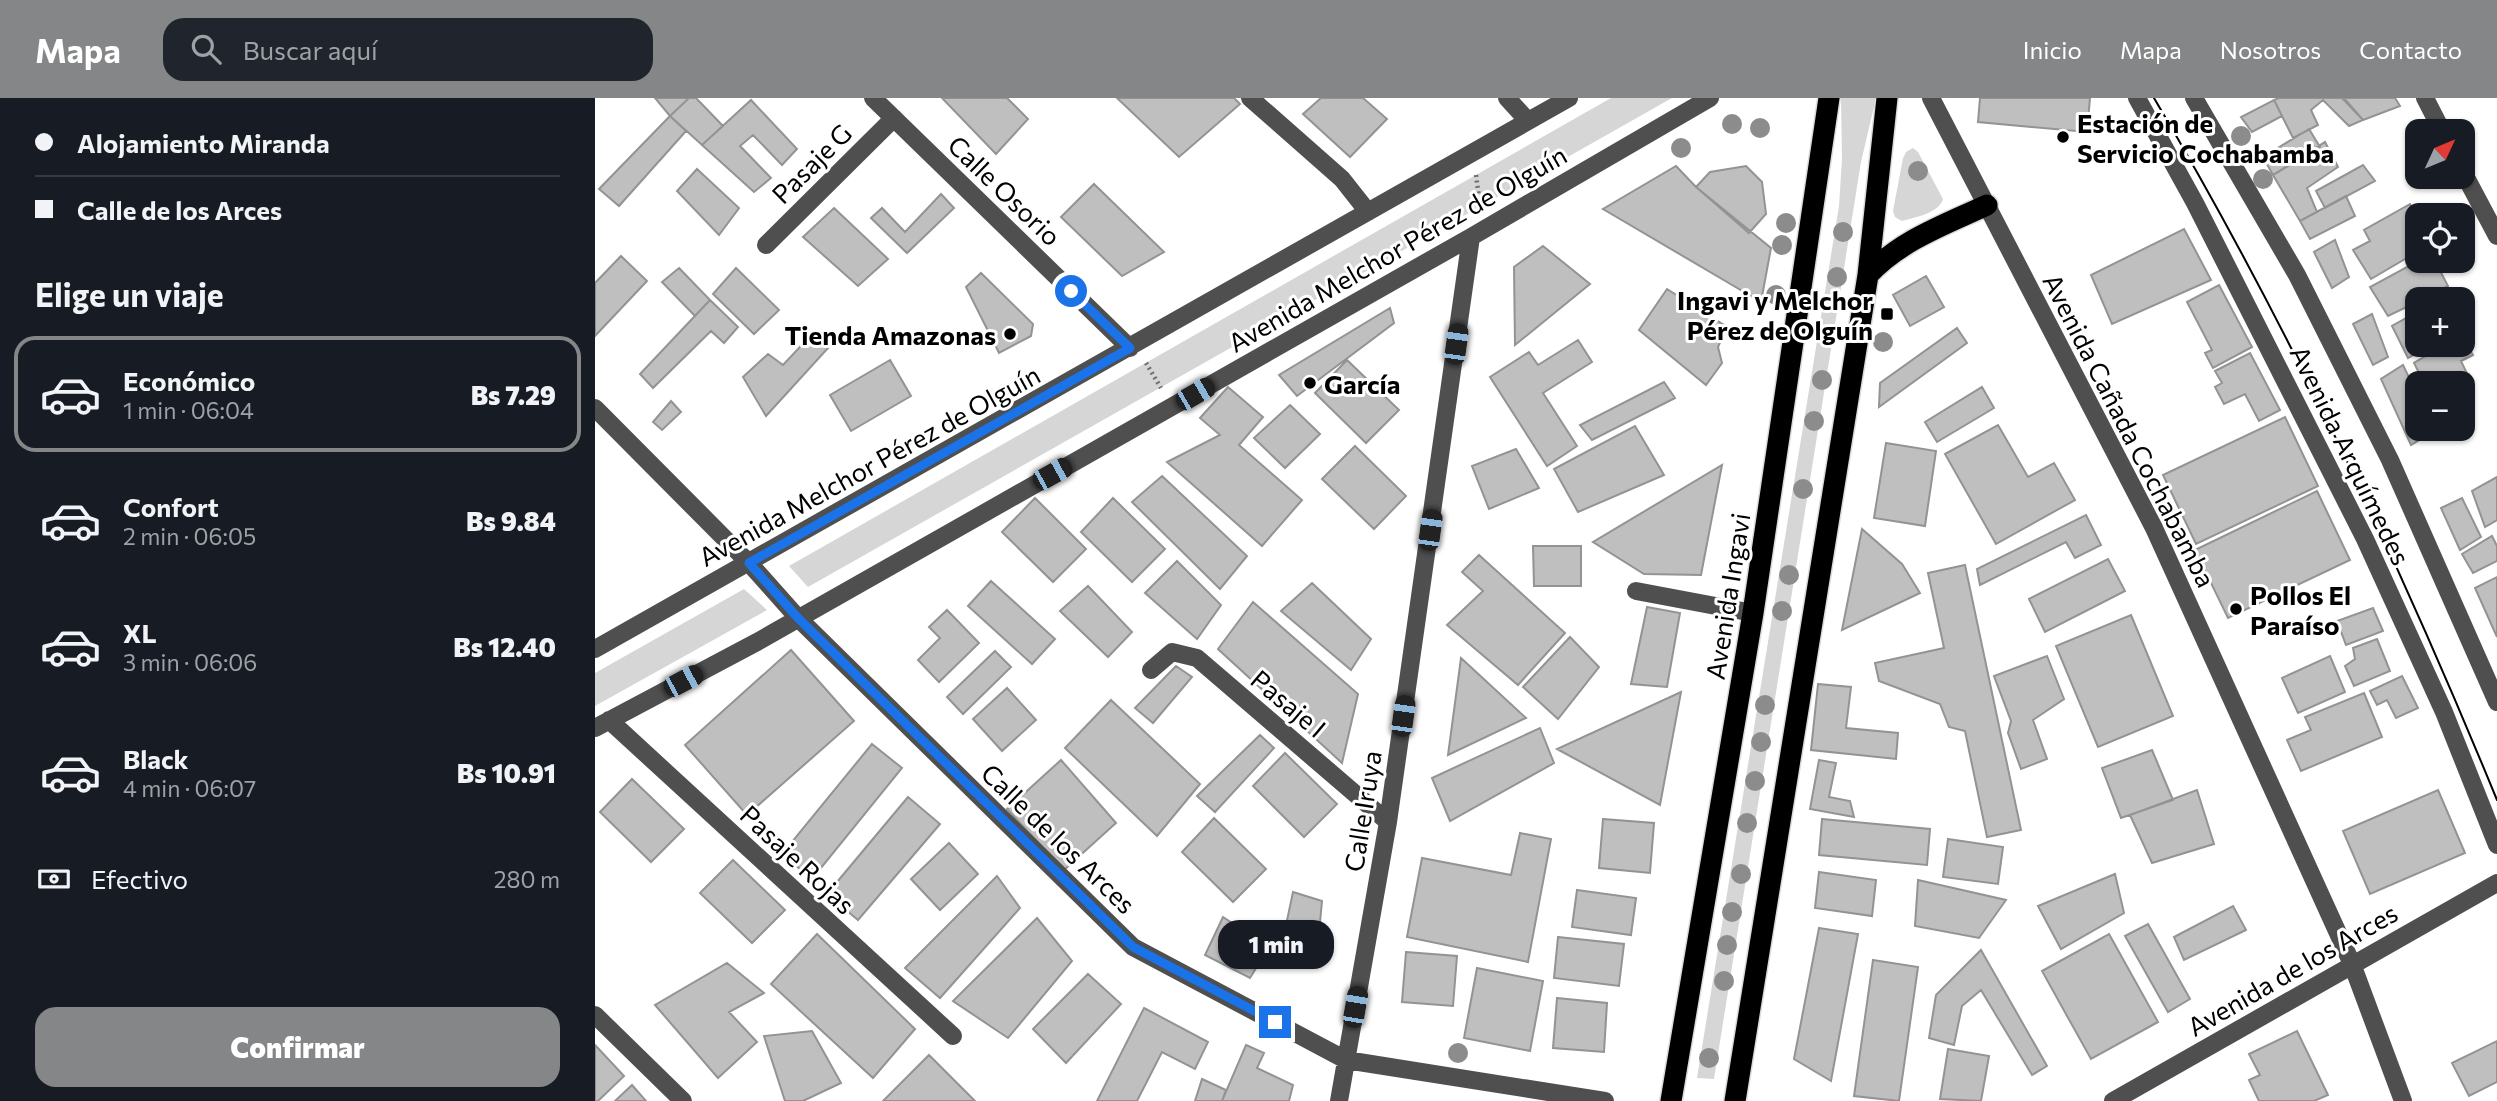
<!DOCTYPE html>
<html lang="es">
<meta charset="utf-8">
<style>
:root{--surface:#171b24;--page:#20242c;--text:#f1f3f6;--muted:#9ea1a6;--line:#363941;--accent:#858687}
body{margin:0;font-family:Commissioner,sans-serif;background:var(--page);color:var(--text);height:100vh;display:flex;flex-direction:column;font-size:26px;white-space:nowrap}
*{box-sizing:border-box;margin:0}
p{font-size:23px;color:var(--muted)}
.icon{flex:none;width:38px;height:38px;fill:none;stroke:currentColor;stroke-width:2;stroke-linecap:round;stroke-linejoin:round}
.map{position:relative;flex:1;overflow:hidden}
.drawer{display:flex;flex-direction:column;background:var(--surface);width:595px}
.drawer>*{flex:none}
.top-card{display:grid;align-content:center;height:154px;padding:0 35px;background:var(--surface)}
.needle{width:46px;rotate:46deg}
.controls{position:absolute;left:1810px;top:21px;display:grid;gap:14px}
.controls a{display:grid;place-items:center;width:70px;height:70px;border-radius:14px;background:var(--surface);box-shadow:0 2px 5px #0004;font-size:35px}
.end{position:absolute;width:32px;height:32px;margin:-16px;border:9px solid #1a73e8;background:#fff;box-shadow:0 0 0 4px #fff}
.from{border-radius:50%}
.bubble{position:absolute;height:49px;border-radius:21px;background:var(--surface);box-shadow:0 2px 5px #0004;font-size:23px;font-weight:800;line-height:49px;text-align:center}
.car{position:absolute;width:21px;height:42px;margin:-21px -10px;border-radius:9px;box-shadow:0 0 5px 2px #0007;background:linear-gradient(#222 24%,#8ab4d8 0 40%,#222 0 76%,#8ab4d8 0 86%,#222 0)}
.top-card b{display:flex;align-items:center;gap:24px;height:66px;font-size:26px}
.top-card b+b{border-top:2px solid var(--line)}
.top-card i{width:18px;height:18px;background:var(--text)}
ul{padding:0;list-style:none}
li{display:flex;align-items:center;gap:21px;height:116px;margin:0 14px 10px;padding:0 21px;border:4px solid transparent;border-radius:21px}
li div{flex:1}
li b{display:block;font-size:26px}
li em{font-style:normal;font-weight:800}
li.on{border-color:var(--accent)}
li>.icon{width:63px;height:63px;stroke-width:1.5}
h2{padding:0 35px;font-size:32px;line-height:84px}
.pay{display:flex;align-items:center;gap:18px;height:77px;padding:0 35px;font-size:26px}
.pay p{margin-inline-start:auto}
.button{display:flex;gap:14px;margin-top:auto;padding:14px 35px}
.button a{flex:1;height:80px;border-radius:21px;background:var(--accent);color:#fff;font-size:28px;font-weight:800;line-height:80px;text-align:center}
header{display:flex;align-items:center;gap:42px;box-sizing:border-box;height:98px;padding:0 35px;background:var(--accent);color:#fff}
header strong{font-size:33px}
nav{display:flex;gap:38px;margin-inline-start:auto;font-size:24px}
.search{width:490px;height:63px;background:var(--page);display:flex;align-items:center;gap:18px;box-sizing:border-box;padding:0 24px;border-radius:21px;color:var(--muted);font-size:26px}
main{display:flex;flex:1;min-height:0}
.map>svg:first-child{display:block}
</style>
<header>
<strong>Mapa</strong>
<div class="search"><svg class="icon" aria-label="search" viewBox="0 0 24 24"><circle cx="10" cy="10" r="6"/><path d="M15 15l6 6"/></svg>Buscar aquí</div>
<nav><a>Inicio</a><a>Mapa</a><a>Nosotros</a><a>Contacto</a></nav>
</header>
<main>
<section class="drawer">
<div class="top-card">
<b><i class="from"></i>Alojamiento Miranda</b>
<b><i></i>Calle de los Arces</b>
</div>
<h2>Elige un viaje</h2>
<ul>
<li class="on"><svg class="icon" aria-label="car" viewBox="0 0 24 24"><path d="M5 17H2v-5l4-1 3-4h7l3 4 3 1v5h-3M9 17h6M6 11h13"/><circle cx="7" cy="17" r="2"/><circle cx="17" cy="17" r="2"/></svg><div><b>Económico</b><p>1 min · 06:04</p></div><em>Bs 7.29</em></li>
<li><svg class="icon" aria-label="car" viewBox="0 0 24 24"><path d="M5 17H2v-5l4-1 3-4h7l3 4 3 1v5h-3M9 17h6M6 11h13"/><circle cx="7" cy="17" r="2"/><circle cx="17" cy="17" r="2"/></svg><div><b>Confort</b><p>2 min · 06:05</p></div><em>Bs 9.84</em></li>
<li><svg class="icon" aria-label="car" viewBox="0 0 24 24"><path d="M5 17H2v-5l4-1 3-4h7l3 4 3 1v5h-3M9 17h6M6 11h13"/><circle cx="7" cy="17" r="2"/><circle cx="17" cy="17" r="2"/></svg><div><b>XL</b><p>3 min · 06:06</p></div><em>Bs 12.40</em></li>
<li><svg class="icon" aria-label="car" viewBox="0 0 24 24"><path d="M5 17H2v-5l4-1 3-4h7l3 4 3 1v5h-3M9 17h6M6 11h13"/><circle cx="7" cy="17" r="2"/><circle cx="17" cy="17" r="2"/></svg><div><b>Black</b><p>4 min · 06:07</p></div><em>Bs 10.91</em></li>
</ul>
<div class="pay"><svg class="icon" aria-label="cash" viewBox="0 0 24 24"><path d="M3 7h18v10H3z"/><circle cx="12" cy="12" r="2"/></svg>Efectivo<p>280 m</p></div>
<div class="button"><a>Confirmar</a></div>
</section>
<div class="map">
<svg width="1902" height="1003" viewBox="0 0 1902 1003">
<rect width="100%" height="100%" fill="#fff"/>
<!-- green -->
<path fill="#d6d6d6" d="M1016,0H1077L213,489L194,468Z
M1246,0H1281L1266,64L1119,981L1102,980L1244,108L1247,61Z
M1318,50L1323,54L1348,101C1344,115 1321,119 1307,123L1300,119L1298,113L1308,60L1311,54Z
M149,491L172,512L0,608V575Z"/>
<!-- building -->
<path fill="#bfbfbf" stroke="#939393" stroke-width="2" d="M60,0H94L75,18Z
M94,0H101L128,28L107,47L75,18Z
M347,0H412L433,21L401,56Z
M522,0H639L645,6L584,59Z
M726,0H768L792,21L755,59L708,16Z
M1385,0H1495L1492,34L1383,24Z
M1684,0H1747L1768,22L1754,28L1728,2L1716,12L1723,27L1698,40L1679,2Z
M1749,0H1800L1805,8L1768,22Z
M156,2L202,51L187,67L158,37L145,48L176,80L159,94L107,47Z
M1679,2L1687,18L1657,34L1646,19Z
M75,18L91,33L24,108L4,91Z
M1714,31L1725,49L1678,77L1668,59Z
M1730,44L1743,69L1712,90L1722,114L1705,123L1678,77Z
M1768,67L1780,83L1730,110L1721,93Z
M1081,68L1101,89L1176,150L1166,204L1008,111Z
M1151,68L1167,84L1171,116L1154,135L1101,89L1115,74Z
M102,71L144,110L124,137L82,93Z
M499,86L569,154L527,178L466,119Z
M346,96L359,110L312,155L276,120L287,110L310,134Z
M1751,98L1760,118L1715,141L1705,123Z
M1815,106L1822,119V154L1776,181L1758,152L1775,143L1769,132Z
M239,110L293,161L263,188L208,139Z
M1589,131L1616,182L1517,226L1496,177Z
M1740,142L1754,179L1737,190L1719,154Z
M948,148L995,186L920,247L919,169Z
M26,158L52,183L0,238V185Z
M1823,163H1840L1853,188L1827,201H1822V204L1793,218L1775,189Z
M84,170L115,202L100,218L67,184Z
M141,170L184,212L159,236L118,196Z
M386,175L438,226L436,238L404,255L371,189Z
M1331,178L1349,209L1315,228L1298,197Z
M1624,187L1657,249L1618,270L1610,255L1617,252L1592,204Z
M1072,191L1132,229L1123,249L1127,265L1111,287L1044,232Z
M115,202L143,229L129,245L116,233L58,290L45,276Z
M795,210L799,225L702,298L684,277Z
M1822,214V247H1836L1813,260L1797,228Z
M1777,216L1793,259L1778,267L1758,226Z
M1362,230L1372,245L1284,309L1285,285Z
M220,233L234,249L171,318L148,279L173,256L188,267Z
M1867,240L1878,257L1866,263L1878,288L1867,294V285H1829L1819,265L1849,247H1867Z
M983,242L997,264L948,295L982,348L952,368L895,279L934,254L943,267Z
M1655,255L1685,312L1664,323L1650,296L1629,306L1620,289L1627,285L1620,273Z
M295,262L316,298L256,333L235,297Z
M752,262L804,312L771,345L720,295Z
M1808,267L1822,296V331H1838L1839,333L1816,347L1786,281Z
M1069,284L1080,300L997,342L985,327Z
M633,289L668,319L644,347L707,402L667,448L572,364L625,337L605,320Z
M1387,289L1399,310L1342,344L1330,324Z
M76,303L86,314L67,332L58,324Z
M695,307L725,336L690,370L659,340Z
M1690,319L1723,388L1601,446L1568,377Z
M1403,327L1433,379L1459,365L1480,402L1401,446L1350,356Z
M1040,328L1069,377L983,414L959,371Z
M1291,345L1341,353L1330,428L1279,420Z
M760,348L811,398L779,431L727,381Z
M921,351L944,390L894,411L877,368Z
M1127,367L1106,477L1049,476L998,444Z
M567,378L652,458L625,491L537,404Z
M1902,379V422L1890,429L1877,393Z
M1722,393L1755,462L1633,520L1600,452Z
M440,400L491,451L458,484L407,434Z
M518,400L570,451L537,484L486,434Z
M1867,400L1886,439L1865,452L1846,410Z
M1491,417L1506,447L1480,460L1471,444L1385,487L1382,471Z
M1267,431L1307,466L1325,495L1247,532Z
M1897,438L1902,448V463L1878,475L1867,456Z
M938,448H986V488H939Z
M884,457L970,535L923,587L852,527L888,493L867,474Z
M1513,461L1530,493L1450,534L1434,501Z
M582,463L626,507L602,541L550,495Z
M1370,467L1426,732L1392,739L1370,633L1354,629L1345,606L1284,583L1280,565L1349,550L1333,475Z
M1902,479V539L1880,490Z
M396,483L460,541L437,566L373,508Z
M717,485L776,541L756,572L686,513Z
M493,488L537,534L513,559L465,513Z
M658,504L763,596L747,665L623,551Z
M1052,509L1085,515L1072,589L1036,586Z
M1778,510L1788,533L1751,547L1742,523Z
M352,512L384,545L344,584L323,562L345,540L334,529Z
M1536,517L1578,618L1503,649L1461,548Z
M975,539L1004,569L963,621L928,589Z
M1782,541L1795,573L1759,588L1750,568L1760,561L1758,550Z
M196,552L259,623L152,717L90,647Z
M400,553L416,569L368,616L352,599Z
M1452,558L1469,601L1438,622L1452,661L1426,671L1413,635L1416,623L1399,578Z
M1735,558L1750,594L1703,615L1687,580Z
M866,560L931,620L853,657Z
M581,568L597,579L558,625L540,610Z
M1807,578L1823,610L1801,620L1792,602L1782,607L1775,593Z
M1223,586L1256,589L1251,630L1303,635L1301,661L1216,652Z
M412,590L441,622L407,653L378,621Z
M1086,594L1065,707L962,651Z
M1769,595L1787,639L1706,673L1692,642L1716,632L1710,619Z
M516,602L605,686L562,738L470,650Z
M945,630L959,665L855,723L837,680Z
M665,637L679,650L620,714L602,698Z
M277,646L307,670L217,781L187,756Z
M1557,652L1578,702L1526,720L1507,670Z
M690,655L742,706L709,739L658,688Z
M466,662L521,725L469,772L412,711Z
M1224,662L1241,665L1234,699L1255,703L1259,719L1215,711Z
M37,681L89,731L56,764L5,714Z
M1602,692L1619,746L1557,765L1535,717Z
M1843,692L1870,755L1775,796L1748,733Z
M313,699L345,726L263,822L232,796Z
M619,720L671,771L638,804L587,754Z
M1008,721L1059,725L1055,775L1004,770Z
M1227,721L1335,731L1332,767L1224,757Z
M925,735L956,741L933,864L812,839L827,760L916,777Z
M1353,741L1408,749L1403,786L1348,779Z
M354,745L383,776L345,812L316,781Z
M138,762L190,812L157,845L105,795Z
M1224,774L1281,782L1277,818L1220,810Z
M1520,776L1529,815L1466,851L1443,808Z
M402,778L425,810L345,900L310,870Z
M1323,782L1411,802L1384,840L1320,828Z
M982,792L1041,800L1036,837L977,829Z
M698,794L727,803L722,857L687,846Z
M1638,808L1651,832L1589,862L1579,839Z
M628,819L674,849L655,880L610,857Z
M442,820L477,863L413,940L358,903Z
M1553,826L1595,901L1573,914L1530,838Z
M1224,830L1263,836L1236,983L1199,961Z
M222,836L320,931L278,980L176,886Z
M1514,836L1563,924L1496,961L1447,873Z
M963,839L1029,846L1024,888L959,880Z
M1386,852L1452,968L1437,977L1386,892L1367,908L1359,947L1334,940L1341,897Z
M811,854L862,858L858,908L807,904Z
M1278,862L1323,869L1304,1003L1259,998Z
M132,865L169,895L134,914L162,944L123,980L60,907Z
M882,870L948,883L935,953L869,940Z
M493,876L526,906L471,965L438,931Z
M962,900L1012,905L1009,954L958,950Z
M549,910L613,944L600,971L567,954L542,1003H502Z
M217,933L246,985L208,1003H190L169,938Z
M1702,933L1733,997L1719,1003H1664L1654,982L1665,977L1654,956Z
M1902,943V984L1874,998L1857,965Z
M0,947L29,978L3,1003H0Z
M651,947L669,955L662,970L698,987L694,1003H627Z
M1353,951L1394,958L1386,1003L1345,1001Z
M334,957L380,1003H288Z
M607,981L631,992L627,1003H600Z
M37,987L51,1003H20Z"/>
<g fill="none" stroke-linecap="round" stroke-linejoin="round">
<defs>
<path id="highway" d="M1273,177C1306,142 1349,127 1392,107
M1076,1003L1158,515L1234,0
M1140,1003L1273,177L1292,0"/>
</defs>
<!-- highway casing -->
<use href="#highway" stroke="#dbdbdb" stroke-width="24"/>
<!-- path -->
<path stroke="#717171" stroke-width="4.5" stroke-dasharray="2 3.5" stroke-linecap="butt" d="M881,77L885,107
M551,265L566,290"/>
<!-- minor -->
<path stroke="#4f4f4f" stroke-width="18" d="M278,0L535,250
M655,0L747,81L773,114
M912,0L933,23
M1336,0L1559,430L1757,866L1808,1003
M1542,0L1600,105L1770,441L1849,614L1902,747
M1599,0L1702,177L1795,362L1902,604
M1830,0L1847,33
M1867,72L1902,138
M171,147L299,20
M0,310L154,465L203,520L538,849L751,962L1010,1003
M1041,493L1158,515
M0,551L974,0
M556,572L577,554L602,560L793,724
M14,622L358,938
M0,630L162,544L876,139L1115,0
M0,917L88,1003
M744,1003L793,724L876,139
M1518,1003L1902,785"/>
<!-- highway -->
<use href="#highway" stroke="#000" stroke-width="21"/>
<!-- tram -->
<path stroke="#000" stroke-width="2" d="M1559,0C1692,224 1803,461 1902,702"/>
</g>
<!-- trees -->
<g fill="#8c8c8c">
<circle cx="1137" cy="26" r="10"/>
<circle cx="1165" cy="30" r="10"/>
<circle cx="1646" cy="38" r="10"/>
<circle cx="1086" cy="50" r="10"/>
<circle cx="1323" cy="73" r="10"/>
<circle cx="1668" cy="81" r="10"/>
<circle cx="1191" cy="125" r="10"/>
<circle cx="1248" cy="134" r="10"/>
<circle cx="1187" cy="147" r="10"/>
<circle cx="1242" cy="179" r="10"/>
<circle cx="1181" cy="197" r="10"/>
<circle cx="1288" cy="244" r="10"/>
<circle cx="1227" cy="282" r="10"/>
<circle cx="1219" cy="323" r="10"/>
<circle cx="1208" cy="391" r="10"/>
<circle cx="1194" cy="477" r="10"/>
<circle cx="1187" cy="513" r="10"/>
<circle cx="1170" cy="607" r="10"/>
<circle cx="1166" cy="644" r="10"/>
<circle cx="1160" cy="683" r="10"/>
<circle cx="1152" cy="725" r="10"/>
<circle cx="1146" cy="776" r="10"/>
<circle cx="1137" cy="814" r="10"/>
<circle cx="1132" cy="847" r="10"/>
<circle cx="1129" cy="883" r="10"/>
<circle cx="863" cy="955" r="10"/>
<circle cx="1114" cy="960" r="10"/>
</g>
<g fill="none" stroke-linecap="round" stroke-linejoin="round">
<!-- route -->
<path stroke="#1a73e8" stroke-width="9" d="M476,193L535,250L154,465L203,520L538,849L680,924"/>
</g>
<!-- markers -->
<g fill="#000" stroke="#fff" stroke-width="2.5">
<circle cx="1468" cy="39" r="7"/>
<rect x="1285" y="209" width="14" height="14" rx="3.5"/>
<circle cx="415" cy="236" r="7"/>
<circle cx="715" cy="285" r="7"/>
<circle cx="1641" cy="511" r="7"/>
</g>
<g text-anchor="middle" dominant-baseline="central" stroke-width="6" stroke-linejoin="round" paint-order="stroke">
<!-- poi labels -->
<g font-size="26" font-weight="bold" fill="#000" stroke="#fff" text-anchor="start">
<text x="1482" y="24">Estación de<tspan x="1482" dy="30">Servicio Cochabamba</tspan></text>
<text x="1278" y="201" text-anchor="end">Ingavi y Melchor<tspan x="1278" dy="30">Pérez de Olguín</tspan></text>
<text x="401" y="236" text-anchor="end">Tienda Amazonas</text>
<text x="729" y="285">García</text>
<text x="1655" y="496">Pollos El<tspan x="1655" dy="30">Paraíso</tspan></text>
</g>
<!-- street labels -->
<g font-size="26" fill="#000" stroke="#fff">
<text transform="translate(216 65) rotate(-45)">Pasaje G</text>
<text transform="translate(410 92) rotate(44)">Calle Osorio</text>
<text transform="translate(802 150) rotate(-30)">Avenida Melchor Pérez de Olguín</text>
<text transform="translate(1535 332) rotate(63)">Avenida Cañada Cochabamba</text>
<text transform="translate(1756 357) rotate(64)">Avenida Arquímedes</text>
<text transform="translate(274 367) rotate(-29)">Avenida Melchor Pérez de Olguín</text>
<text transform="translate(1132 498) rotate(-81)">Avenida Ingavi</text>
<text transform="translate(694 605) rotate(40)">Pasaje I</text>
<text transform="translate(767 713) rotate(-81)">Calle Iruya</text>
<text transform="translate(464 740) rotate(44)">Calle de los Arces</text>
<text transform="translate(203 761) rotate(43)">Pasaje Rojas</text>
<text transform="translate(1697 871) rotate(-30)">Avenida de los Arces</text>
</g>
</g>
</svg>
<div class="controls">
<a><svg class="needle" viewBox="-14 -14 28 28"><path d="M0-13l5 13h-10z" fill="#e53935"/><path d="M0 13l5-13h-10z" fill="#9ea1a6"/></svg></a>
<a><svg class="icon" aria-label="locate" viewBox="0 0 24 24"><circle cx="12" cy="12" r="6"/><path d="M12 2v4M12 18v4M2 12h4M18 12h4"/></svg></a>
<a>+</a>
<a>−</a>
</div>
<i class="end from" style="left:476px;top:193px"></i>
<i class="end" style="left:680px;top:924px"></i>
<div class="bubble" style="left:623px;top:822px;width:116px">1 min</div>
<i class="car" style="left:861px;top:246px;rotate:8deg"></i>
<i class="car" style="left:600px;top:296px;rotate:60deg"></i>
<i class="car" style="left:457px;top:376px;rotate:61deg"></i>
<i class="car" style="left:835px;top:432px;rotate:8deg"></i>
<i class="car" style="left:88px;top:583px;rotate:62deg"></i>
<i class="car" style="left:808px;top:618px;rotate:8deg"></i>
<i class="car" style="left:760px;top:909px;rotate:10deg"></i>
</div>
</main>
